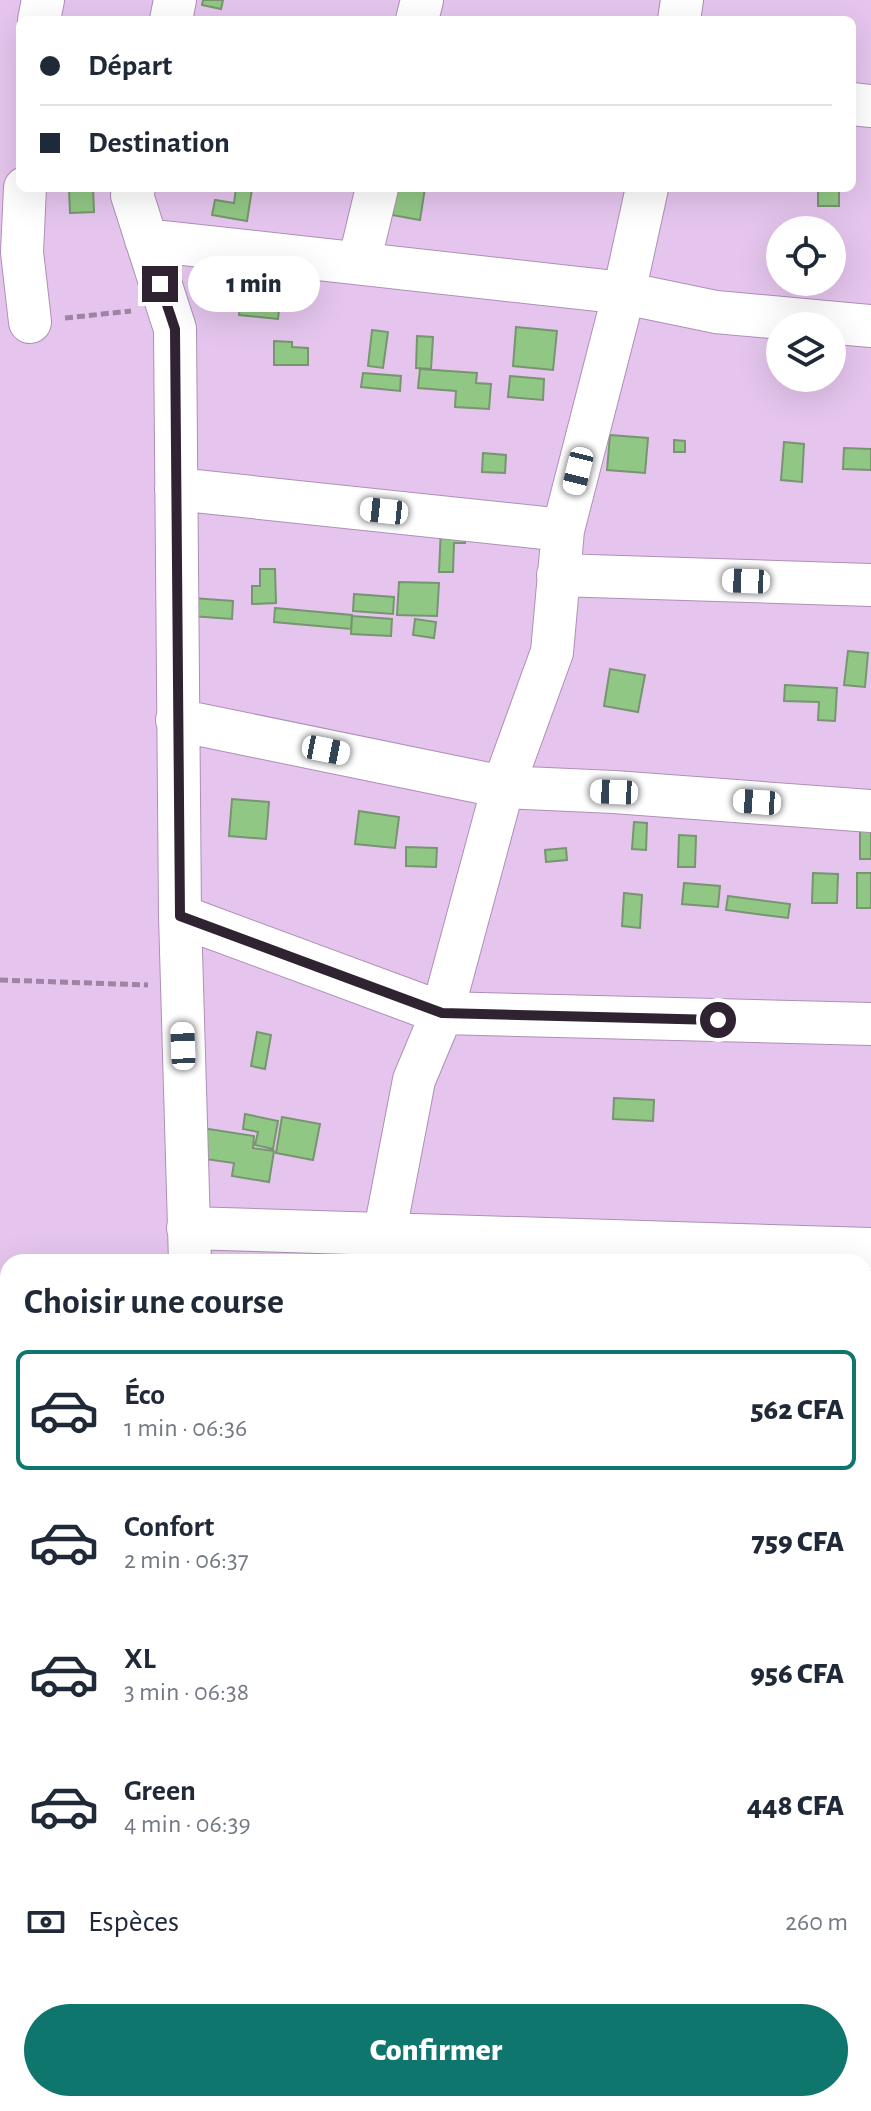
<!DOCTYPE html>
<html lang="fr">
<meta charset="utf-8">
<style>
:root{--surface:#fff;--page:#f2f2f3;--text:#1f2937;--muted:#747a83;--line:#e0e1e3;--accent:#0f766e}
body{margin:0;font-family:"Alegreya Sans",sans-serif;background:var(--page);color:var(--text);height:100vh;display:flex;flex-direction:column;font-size:30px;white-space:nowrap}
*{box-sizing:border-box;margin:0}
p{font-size:26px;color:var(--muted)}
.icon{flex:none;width:44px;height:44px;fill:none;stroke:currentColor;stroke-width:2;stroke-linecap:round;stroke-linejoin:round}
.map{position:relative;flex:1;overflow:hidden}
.panel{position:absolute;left:0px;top:1254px;width:872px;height:858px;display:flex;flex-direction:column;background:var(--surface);border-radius:24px 24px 0 0;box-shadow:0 8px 32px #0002}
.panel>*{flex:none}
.hud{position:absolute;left:16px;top:16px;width:840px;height:176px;border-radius:12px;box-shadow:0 8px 32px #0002;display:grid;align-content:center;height:176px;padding:0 24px;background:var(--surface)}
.controls{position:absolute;left:766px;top:216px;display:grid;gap:16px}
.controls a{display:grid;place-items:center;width:80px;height:80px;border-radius:50%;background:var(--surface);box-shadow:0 8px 32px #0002;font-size:40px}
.end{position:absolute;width:36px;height:36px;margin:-18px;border:10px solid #2f2332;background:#fff;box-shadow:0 0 0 4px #fff}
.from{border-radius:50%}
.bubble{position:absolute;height:56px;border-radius:28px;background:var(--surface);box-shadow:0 8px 32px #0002;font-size:26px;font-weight:800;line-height:56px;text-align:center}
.car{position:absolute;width:24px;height:48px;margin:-24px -12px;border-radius:10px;box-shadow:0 0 6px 2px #0007;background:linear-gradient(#fff 24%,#345 0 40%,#fff 0 76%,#345 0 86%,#fff 0)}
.hud b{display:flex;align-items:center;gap:28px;height:76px;font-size:30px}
.hud b+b{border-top:2px solid var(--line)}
.hud i{width:20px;height:20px;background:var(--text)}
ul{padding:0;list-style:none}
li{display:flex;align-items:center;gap:24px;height:120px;margin:0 16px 12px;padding:0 8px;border:4px solid transparent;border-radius:12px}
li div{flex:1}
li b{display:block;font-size:30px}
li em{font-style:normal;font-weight:800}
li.active{border-color:var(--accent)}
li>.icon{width:72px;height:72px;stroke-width:1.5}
h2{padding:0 24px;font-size:36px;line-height:96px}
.pay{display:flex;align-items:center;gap:20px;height:88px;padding:0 24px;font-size:30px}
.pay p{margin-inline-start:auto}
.button{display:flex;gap:16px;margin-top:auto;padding:16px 24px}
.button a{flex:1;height:92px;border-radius:48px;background:var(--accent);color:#fff;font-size:32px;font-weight:800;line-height:92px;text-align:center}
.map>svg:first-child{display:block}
</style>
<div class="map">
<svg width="871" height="2111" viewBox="0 0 871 2111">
<rect width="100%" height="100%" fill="#e5c5ed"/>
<!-- building -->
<path fill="#91c784" stroke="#779570" stroke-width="2" d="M203,0H223L221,9L202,5Z
M69,188H93L94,212L70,213Z
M236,188L252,189L247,221L212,215L215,200L234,203Z
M397,188H425L420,220L392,215Z
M818,188H839V206H818Z
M241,299L280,302L278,319L239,315Z
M516,327L557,331L553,370L513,366Z
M372,330L388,332L383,368L368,366Z
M417,336L433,337L431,369L416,368Z
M274,341L292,342V347L308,348V365H274Z
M420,369L477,373L476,383L491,384L489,409L455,407L456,391L418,388Z
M363,373L401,376L400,391L361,387Z
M510,376L544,379L543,400L508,397Z
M610,435L648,438L645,473L607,470Z
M674,440L685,441V452H674Z
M784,442L804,444L802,482L781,480Z
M844,448L871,449V470L843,469Z
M483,453L506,455L505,473L482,472Z
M441,528L466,529L465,543H454L453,572H439Z
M260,569H275L276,603L252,604V586H260Z
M399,582L439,583L437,616L397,615Z
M354,594L394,597L393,614L353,611Z
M192,598L233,601L232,619L191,616Z
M275,608L352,615L351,629L274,622Z
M352,616L392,619L391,636L351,634Z
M415,619L436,622L434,638L413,635Z
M848,651L868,653L865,687L844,685Z
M610,669L645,675L638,712L604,706Z
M785,685L837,688L835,721L818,720L819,702L784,701Z
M232,799L269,802L266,839L229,836Z
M359,811L399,817L395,848L355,844Z
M634,822L647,823L646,850L632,849Z
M860,827H871V859H860Z
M679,835L696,836L695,867H678Z
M406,847L437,848L436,867L406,866Z
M566,848L567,860L546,862L545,850Z
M813,873L838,874L837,903H812Z
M857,873H871V908H857Z
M684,883L720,886L718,907L682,904Z
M624,893L642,895L640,928L622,926Z
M728,896L790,904L788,918L726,910Z
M257,1032L271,1035L265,1069L251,1066Z
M614,1098L654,1100L653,1121L613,1119Z
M245,1114L278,1121L273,1149L255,1145L258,1132L243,1129Z
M282,1117L320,1124L313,1160L276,1153Z
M202,1128L254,1136L253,1148L274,1151L269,1182L232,1176L234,1163L198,1158Z
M441,1249L458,1250L457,1262H440Z
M864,1332L870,1333L869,1361H864Z"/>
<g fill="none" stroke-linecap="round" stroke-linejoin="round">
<defs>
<path id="minor" d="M39,20L43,0
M171,20L175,0
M417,20L422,0
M679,20L682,0
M852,104L871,106
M25,188L22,252L30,322
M134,188L132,195L175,329L180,916L190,1262
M146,240L624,293L716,312L871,326
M359,263L377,188
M176,489L563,530
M558,575L871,585
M177,720L503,787L614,792L871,811
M180,916L442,1013L871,1024
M188,1228L871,1249
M379,1262L414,1080L442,1013L503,787L552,652L563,530L624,293L647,188
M864,1493H871
M864,1722L871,1723
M864,1954L871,1955
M572,2111L573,2104"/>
</defs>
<!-- minor casing -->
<use href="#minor" stroke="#ae8fb5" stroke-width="44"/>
<!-- path -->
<path stroke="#9c84a2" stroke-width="5" stroke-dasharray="8 4" stroke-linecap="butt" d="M65,318L131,311
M0,980L148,985
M196,2111L197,2104"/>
<!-- minor -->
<use href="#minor" stroke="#fff" stroke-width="42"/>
</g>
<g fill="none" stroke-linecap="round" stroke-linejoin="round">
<!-- route -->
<path stroke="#2f2332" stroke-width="10" d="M160,284L175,329L180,916L442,1013L718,1020"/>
</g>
</svg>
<div class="controls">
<a><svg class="icon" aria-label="locate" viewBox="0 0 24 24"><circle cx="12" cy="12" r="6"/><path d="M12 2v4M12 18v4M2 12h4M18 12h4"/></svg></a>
<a><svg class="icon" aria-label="layers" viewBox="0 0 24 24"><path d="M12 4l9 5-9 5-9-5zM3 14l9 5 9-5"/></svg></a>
</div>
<i class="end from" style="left:718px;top:1020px"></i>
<i class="end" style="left:160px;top:284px"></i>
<div class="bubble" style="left:188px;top:256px;width:132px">1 min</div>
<i class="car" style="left:578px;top:471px;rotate:194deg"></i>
<i class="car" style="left:384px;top:511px;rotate:276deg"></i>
<i class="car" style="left:746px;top:581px;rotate:272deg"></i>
<i class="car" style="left:326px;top:750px;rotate:101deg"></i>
<i class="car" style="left:614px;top:792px;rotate:272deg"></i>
<i class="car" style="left:757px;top:802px;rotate:274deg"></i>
<i class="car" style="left:183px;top:1046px;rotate:358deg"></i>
<div class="hud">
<b><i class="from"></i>Départ</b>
<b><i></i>Destination</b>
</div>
<section class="panel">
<h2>Choisir une course</h2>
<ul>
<li class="active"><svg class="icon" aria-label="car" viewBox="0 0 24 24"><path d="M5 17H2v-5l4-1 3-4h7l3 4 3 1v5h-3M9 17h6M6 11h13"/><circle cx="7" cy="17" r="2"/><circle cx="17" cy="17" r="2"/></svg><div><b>Éco</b><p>1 min · 06:36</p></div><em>562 CFA</em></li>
<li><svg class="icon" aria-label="car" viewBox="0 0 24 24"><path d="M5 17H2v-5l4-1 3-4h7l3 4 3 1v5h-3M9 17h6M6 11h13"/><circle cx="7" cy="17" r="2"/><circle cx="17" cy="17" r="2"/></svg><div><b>Confort</b><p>2 min · 06:37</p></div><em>759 CFA</em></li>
<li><svg class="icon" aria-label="car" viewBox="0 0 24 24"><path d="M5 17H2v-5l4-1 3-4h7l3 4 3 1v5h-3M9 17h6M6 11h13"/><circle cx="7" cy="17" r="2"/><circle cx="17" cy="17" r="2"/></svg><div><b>XL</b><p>3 min · 06:38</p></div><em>956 CFA</em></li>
<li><svg class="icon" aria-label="car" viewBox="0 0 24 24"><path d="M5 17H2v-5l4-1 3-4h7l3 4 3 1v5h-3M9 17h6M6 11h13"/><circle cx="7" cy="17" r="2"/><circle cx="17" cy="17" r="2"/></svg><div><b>Green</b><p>4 min · 06:39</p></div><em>448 CFA</em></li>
</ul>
<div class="pay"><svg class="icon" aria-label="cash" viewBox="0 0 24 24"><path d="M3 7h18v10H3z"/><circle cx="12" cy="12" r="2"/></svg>Espèces<p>260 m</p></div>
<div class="button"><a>Confirmer</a></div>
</section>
</div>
